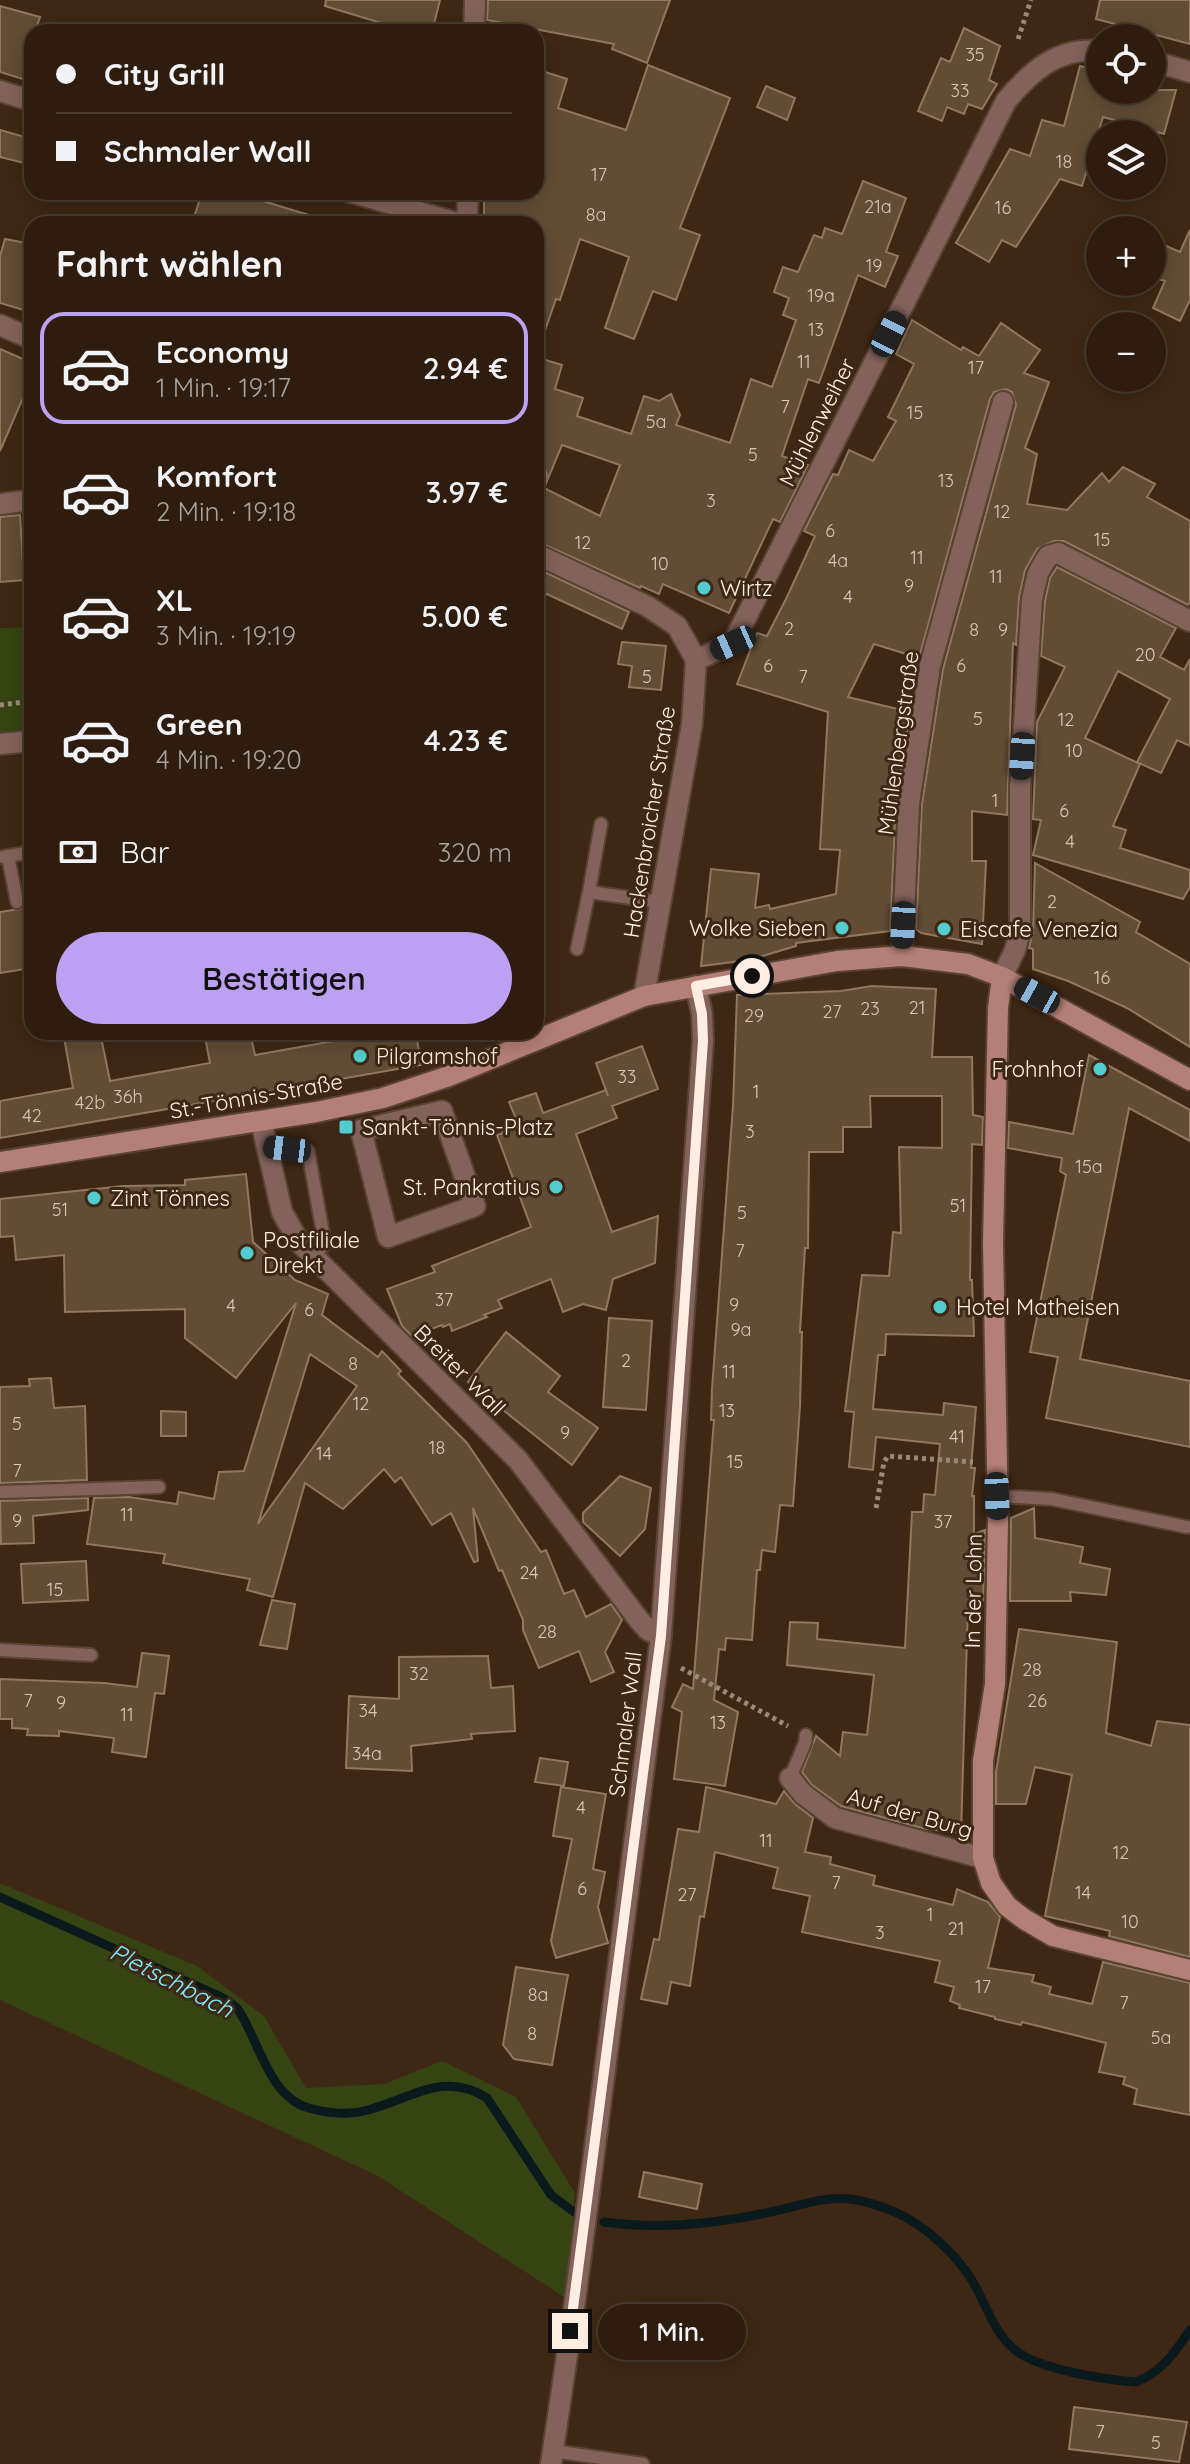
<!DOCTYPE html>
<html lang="de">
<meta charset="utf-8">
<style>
:root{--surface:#2e1d0f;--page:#3a2a1d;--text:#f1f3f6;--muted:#a7a29e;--line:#493b2f;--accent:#bca0f2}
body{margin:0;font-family:Quicksand,sans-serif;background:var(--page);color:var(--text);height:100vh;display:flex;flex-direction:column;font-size:30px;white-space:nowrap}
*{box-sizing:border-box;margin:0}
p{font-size:26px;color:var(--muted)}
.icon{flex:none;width:44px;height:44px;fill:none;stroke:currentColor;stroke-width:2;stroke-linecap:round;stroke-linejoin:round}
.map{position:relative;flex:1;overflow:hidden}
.side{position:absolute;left:24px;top:216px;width:520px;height:824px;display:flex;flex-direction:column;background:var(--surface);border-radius:24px;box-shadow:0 4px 20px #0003,0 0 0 2px var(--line)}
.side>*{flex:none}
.banner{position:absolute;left:24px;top:24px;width:520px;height:176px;border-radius:24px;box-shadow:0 4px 20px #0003,0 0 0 2px var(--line);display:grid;align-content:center;height:176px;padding:0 32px;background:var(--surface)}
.fabs{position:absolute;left:1086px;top:24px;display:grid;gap:16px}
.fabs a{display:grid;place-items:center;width:80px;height:80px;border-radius:50%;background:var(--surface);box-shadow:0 4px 20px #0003,0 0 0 2px var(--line);font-size:40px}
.end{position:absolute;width:36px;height:36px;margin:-18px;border:10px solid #feeee2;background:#111;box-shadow:0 0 0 4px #111}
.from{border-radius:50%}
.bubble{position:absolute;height:56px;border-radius:28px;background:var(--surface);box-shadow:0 4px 20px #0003,0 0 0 2px var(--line);font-size:26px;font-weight:600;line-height:56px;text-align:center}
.car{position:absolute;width:24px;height:48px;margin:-24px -12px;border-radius:10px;box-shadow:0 0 6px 2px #0007;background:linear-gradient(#222 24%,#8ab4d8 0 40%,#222 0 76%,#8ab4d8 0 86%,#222 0)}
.banner b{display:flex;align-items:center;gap:28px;height:76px;font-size:30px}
.banner b+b{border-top:2px solid var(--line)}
.banner i{width:20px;height:20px;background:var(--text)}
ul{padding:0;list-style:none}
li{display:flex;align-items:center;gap:24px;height:112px;margin:0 16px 12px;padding:0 16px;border:4px solid transparent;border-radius:24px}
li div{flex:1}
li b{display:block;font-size:30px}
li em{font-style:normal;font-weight:600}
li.selected{border-color:var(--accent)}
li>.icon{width:72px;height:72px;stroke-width:1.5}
h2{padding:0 32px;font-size:36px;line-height:96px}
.pay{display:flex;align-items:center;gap:20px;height:88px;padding:0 32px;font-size:30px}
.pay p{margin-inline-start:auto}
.cta{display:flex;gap:16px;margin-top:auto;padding:16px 32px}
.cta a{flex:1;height:92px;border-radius:48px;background:var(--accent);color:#111;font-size:32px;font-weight:600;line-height:92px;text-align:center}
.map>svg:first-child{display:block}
</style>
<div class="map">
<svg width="1190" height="2464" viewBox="0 0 1190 2464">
<rect width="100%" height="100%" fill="#3e2714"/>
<!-- green -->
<path fill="#354412" d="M32,627V723L16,732L0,733V628Z
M0,1883L197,1966L264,2016L306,2088L384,2084L442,2061L516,2097L575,2193L567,2299L378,2176L0,2000Z"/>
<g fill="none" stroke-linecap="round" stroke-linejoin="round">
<!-- stream -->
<path stroke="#0a191b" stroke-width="9" d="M0,1897L219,1996C226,2000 234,2004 239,2011C259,2041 269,2097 309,2108C325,2113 348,2115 364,2111C408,2101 442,2069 487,2098L551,2195L574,2212
M604,2222C655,2229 706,2225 756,2215C817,2204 834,2185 897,2213C926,2226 957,2255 973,2282C986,2304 994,2333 1014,2349C1036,2369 1106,2380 1136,2382C1161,2373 1176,2351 1190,2330"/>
</g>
<!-- building -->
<path fill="#624c35" stroke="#907860" stroke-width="2" fill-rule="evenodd" d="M326,0H440L432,32H411L325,6Z
M488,0H670L647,63L612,49L614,44L487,20Z
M1100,0H1190V44L1096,19Z
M0,6L40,17L35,32H32V82L0,72Z
M964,28L1000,46L989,80L997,84L982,109L968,104L964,114L947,107L942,121L918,111L941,58L950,62Z
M648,65L730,98L680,228L700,235L676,300L653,291L634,339L605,328L629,257L580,239L560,300L556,299L540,345L536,344V224L484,221V192H520L536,196V69L567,79L558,108L626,130Z
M1080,66L1100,71V90H1176L1164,134L1103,117L1082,186L1060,179L1016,247L1002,240L989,262L956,243L1010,149L1030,156L1042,120L1064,126Z
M766,86L795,98L787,120L757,107Z
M0,130L32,139V165L0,157Z
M863,181L906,198L886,252L898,256L885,287L858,275L819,383L808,379L782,456L808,465L780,522L773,519L729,613L663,584L659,594L641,586L640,588L536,541V484L544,482L547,475L545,469L536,465V357L562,365L555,389L583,398L577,416L631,434L644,396L659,401L671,394L680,415L676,425L730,443L751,379L772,387L796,320L783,315L789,298L774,292L783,267L798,272L814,235L822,238L825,228L842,234ZM562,445L620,465L600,516L544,488Z
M202,192H233L319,218L318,224H192Z
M1190,230V300L1180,321L1153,308L1165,281L1159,279L1161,272L1152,268V265L1157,242L1180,252Z
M5,239L32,244V295L27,311L0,303V256Z
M912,320L961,350L963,347L979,356L1001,323L1040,350L1024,373L1049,382L1025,448L1037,454L1027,504L1067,510L1102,473L1109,482L1123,467L1155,484L1147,497L1190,521V602L1188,605L1064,541H1054L1037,549L1025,570L1019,598L1016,645L1013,643L1007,815L972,811V861H986L982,944L921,933L916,929L922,804L943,669L1016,405L1012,392L1006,389L994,392L990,399L919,658L874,644L848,697L910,712L896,802L890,931L796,943V946L749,960L701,966L711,869L759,874L755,908L769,905L770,909L836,894L840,850L820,849L828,712L737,684L757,633L767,636L786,599L815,536L804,531L833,474L838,475L849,450L873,461L896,421L888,417L914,364L896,354Z
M0,349L32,363V377L0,451Z
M20,515L24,580L0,582V517Z
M1057,567L1176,628L1160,657L1184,670L1190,659V746L1177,740L1161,773L1137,762L1170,699L1118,671L1085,738L1140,764L1113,826L1126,830L1120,848L1190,870V887L1183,899L1033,855L1041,820L1033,819L1037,722L1065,667L1041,656L1045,601L1050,578Z
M536,568L629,612L622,629L536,589Z
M622,642L666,646L661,690L629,687L632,666L618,664Z
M1035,863L1140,922L1136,932L1190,964V1047L1127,1008L1068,981L1033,969V949L1029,948L1033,931Z
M32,907V968L0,973V912Z
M872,986L936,989L932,1057H972L973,1115L983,1117L982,1145L972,1144L970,1280H972L974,1336L886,1334L885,1355H878L873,1409L943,1415L944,1403L976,1407L971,1468H975L972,1496H974V1534L985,1530L983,1606H968L961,1833L926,1829L841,1806L812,1785L802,1772L816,1736L840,1756L843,1732L867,1735L874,1675L787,1665L790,1622L818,1623L817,1639L905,1648L912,1512H923L924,1494L935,1495L940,1444L876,1437L873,1470L849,1467L854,1412L845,1411L862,1275L889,1276L893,1232L901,1233L899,1147L942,1148V1096H870L871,1127H843V1152H809L808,1248H805L800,1332H802L800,1406L793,1506L780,1505L775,1552L762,1550L760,1570H757L752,1640L726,1638L725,1650L719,1649L714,1700L738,1712L725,1786L674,1779L682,1712L672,1707L683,1684L693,1689L714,1420H711L712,1389L733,1106L737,995L841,991Z
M63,1032H100L110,1081L210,1063L204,1032H250L255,1055L345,1039V1032H416L421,1065L0,1138V1101L73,1088Z
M642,1046L658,1089L612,1106L617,1118L576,1134L612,1232L658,1216L655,1263L613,1279L606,1310L583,1304L563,1312L551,1279L498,1300L502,1308L484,1315L487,1317L452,1331L450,1324L443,1327L442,1325L412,1336L402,1326L387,1289L435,1272L432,1266L531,1227L497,1135L503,1133L502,1130L518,1123L509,1102L536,1093L543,1113L606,1090L608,1096L596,1063Z
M1089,1055L1190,1110V1141L1129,1108L1080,1359L1190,1381V1447L1046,1418L1058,1357L1030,1352L1066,1175L1060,1171L1062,1158L1008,1148L1009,1122L1073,1134Z
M246,1174L253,1242L295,1280L328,1294L322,1315L378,1357L382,1351L401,1371L398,1374L467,1443L541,1552L546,1550L564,1594L574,1590L586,1617L611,1604L620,1617L622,1620L605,1652L614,1672L591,1682L579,1651L539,1668L523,1630V1620L502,1570L499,1571L473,1508L478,1561L474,1562L451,1513L432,1525L401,1477L395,1482L384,1469L343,1509L305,1483L273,1597L247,1590L250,1579L163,1563L165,1554L87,1544L94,1498L129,1497L177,1504L179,1492L214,1499L219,1472L244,1471L296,1303L236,1378L185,1338V1309L65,1312L64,1255L16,1260L14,1236L0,1237V1199L123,1186L185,1185V1180ZM310,1354L357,1386L258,1524Z
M609,1318L652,1321L646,1410L603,1407Z
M506,1332L560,1376L548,1392L598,1428L572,1465L468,1382Z
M51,1378L54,1408L85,1406L87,1480L0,1483V1387L30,1386L29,1379Z
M161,1411L186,1412V1436H161Z
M620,1476L651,1488L645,1529L620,1556L583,1522V1513Z
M88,1498V1510L33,1516L34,1543L1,1544L0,1501Z
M1034,1508L1035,1538L1083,1547L1080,1563L1110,1569L1106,1595L1070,1592L1071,1601H1010L1011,1518Z
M86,1561L88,1600L23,1603L21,1564Z
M272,1600L295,1604L287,1649L260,1645Z
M1019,1629L1117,1642L1106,1733L1151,1746L1157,1721L1190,1725V1957L1109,1936L1110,1931L1045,1916L1072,1775L1035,1767L1026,1804H996V1772Z
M142,1653L169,1656L164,1694L155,1693L146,1757L112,1752L114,1738L59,1731V1736L27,1735L28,1729L12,1728V1719H0V1679L104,1683L137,1687Z
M488,1656L491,1688L513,1686L515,1731L471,1734L472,1739L411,1746L412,1771L346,1768L349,1696L399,1699V1657Z
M540,1758L568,1762L564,1786L535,1782Z
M561,1787L606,1794L593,1869L605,1872L598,1907L608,1943L556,1958L551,1941L572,1839L553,1836Z
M706,1787L776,1804L784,1791L795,1804L813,1818L805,1852L831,1857L830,1864L875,1876L873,1885L953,1905L957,1889L988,1902L1000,1917L988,1968L1034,1975L1032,1982L1051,1987L1049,1994L1092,2004L1103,1962L1190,1983V2115L1134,2104L1137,2089L1123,2084L1125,2077L1099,2072L1106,2043L1022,2022L1021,2025L995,2019V2017L959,2008L960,2005L950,2001L954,1987L935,1982L940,1961L802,1932L810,1896L773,1888L778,1868L715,1852L704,1917L700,1916L690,1986L671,1982L667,2004L641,1999L654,1939L659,1940L678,1829L699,1832Z
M516,1967L568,1975L552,2065L514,2059L503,2045Z
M644,2172L702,2184L697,2209L639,2197Z
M1074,2407L1187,2422L1179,2462L1069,2449Z"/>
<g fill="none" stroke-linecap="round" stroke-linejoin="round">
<defs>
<path id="lane" d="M536,474L538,475
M601,824L589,892L660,902
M8,856L17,902
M3,857L32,852
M577,949L589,892
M267,1146L308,1151L325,1244L312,1256
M0,1492L159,1487
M997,1496L1052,1499L1187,1527
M0,1650L91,1655
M790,1778L805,1743L806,1735
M553,2451L643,2464"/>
<path id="street" d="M474,32L475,0
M1152,61L1190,72
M0,91L32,101
M350,192L461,224
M467,224L468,192
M0,325L32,339
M0,504L32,500
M536,554L647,606L677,626L696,660L692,724L644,996
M696,660L733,643L1006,101C1031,71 1058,47 1100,51
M0,744L32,741
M902,956L909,803L930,666L1003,402
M1002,977L1015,950L1020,931V787L1032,599L1038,573L1048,556L1058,553L1190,621
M442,1111L475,1206L388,1237L361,1130Z
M261,1121L282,1212L299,1242L518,1460L639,1620L648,1630L661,1636
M790,1778L803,1794L835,1818L983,1858
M551,2464L575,2301L661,1636L703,1041L702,1014L696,986"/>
<path id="secondary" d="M1002,977L998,1008L993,1243L998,1521L995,1684L983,1761V1858L991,1883L1007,1906L1024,1919L1053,1936L1190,1970
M0,1162L316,1112L383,1098L449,1076L644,996L837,961L902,956L968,964L1002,977L1190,1080"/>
</defs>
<!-- lane casing -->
<use href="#lane" stroke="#594331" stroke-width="16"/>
<!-- street casing -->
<use href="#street" stroke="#594331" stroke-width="24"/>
<!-- secondary casing -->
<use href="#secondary" stroke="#594331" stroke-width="24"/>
<!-- path -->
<path stroke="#9c8879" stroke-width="5" stroke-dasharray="4 4" stroke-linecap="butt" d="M1018,39L1031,0
M0,705L32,701
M876,1508L884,1462L888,1456L973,1462
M681,1668L788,1726"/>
<!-- lane -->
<use href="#lane" stroke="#83625c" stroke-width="12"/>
<!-- street -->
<use href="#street" stroke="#83625c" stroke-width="20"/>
<!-- secondary -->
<use href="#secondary" stroke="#b47f76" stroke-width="20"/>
</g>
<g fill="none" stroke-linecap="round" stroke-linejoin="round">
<!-- route -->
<path stroke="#feeee2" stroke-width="10" d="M570,2331L661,1636L703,1041L702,1014L696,986L752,976"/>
</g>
<!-- markers -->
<g fill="#52cdcf" stroke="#3e2714" stroke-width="3">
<circle cx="704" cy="588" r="8"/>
<circle cx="842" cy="928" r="8"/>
<circle cx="944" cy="929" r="8"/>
<circle cx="360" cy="1056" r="8"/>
<circle cx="1100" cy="1069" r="8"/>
<rect x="338" y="1119" width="16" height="16" rx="4"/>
<circle cx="556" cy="1187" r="8"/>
<circle cx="94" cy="1198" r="8"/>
<circle cx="247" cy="1253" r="8"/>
<circle cx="940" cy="1307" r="8"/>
</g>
<g text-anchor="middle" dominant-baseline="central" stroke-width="6" stroke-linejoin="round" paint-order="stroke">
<!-- number labels -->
<g font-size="18" fill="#d7c6b7">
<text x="975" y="54">35</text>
<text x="960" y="90">33</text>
<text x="1064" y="161">18</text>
<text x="599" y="174">17</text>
<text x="878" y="206">21a</text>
<text x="1003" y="207">16</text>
<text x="596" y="214">8a</text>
<text x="874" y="265">19</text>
<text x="821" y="295">19a</text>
<text x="816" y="329">13</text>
<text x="804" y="361">11</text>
<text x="976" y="367">17</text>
<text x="785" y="406">7</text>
<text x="915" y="412">15</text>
<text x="656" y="421">5a</text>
<text x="753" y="454">5</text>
<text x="946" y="480">13</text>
<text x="711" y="500">3</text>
<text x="1002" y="511">12</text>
<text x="830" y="530">6</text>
<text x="1102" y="539">15</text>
<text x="583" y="542">12</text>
<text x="917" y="557">11</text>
<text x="838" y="560">4a</text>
<text x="660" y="563">10</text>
<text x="996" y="576">11</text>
<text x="909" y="585">9</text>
<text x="848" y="596">4</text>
<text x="789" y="628">2</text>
<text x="974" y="629">8</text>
<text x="1003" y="629">9</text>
<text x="1145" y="654">20</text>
<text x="768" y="665">6</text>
<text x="961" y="665">6</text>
<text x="647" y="676">5</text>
<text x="803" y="676">7</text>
<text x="978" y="718">5</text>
<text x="1066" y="719">12</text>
<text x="1074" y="750">10</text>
<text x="995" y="800">1</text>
<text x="1064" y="810">6</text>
<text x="1070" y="841">4</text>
<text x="1052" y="901">2</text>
<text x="1102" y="977">16</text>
<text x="917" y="1007">21</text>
<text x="870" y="1008">23</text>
<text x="832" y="1011">27</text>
<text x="754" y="1015">29</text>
<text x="627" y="1076">33</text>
<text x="756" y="1091">1</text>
<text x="128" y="1096">36h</text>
<text x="90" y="1102">42b</text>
<text x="32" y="1115">42</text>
<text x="750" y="1131">3</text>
<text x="1089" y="1166">15a</text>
<text x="958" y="1205">51</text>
<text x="60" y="1209">51</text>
<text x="742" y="1212">5</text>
<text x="740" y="1250">7</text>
<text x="444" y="1299">37</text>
<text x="734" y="1304">9</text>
<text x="231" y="1305">4</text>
<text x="309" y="1309">6</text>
<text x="741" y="1329">9a</text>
<text x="626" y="1360">2</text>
<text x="353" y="1363">8</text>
<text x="729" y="1371">11</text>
<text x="361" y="1403">12</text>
<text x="727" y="1410">13</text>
<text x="17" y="1423">5</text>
<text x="565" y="1432">9</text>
<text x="957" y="1436">41</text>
<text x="437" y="1447">18</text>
<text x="324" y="1453">14</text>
<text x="735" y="1461">15</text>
<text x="17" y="1470">7</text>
<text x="127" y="1514">11</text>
<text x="17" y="1520">9</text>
<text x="943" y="1521">37</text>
<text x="529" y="1572">24</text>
<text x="55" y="1589">15</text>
<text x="547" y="1631">28</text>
<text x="1032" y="1669">28</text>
<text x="419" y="1673">32</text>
<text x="28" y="1700">7</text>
<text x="1037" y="1700">26</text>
<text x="61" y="1702">9</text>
<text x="368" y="1710">34</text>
<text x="127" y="1714">11</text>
<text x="718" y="1722">13</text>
<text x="367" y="1753">34a</text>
<text x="581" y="1807">4</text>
<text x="766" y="1840">11</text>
<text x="1121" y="1852">12</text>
<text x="836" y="1882">7</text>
<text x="582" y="1888">6</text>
<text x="1083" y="1892">14</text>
<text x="687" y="1894">27</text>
<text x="930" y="1914">1</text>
<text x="1130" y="1921">10</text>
<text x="956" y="1928">21</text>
<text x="880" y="1932">3</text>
<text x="983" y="1986">17</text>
<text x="538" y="1994">8a</text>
<text x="1124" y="2002">7</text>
<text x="532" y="2033">8</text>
<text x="1161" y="2037">5a</text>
<text x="1100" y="2431">7</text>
<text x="1156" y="2442">5</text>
</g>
<!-- street labels -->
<g font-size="22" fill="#feeee2" stroke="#3e2714">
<text transform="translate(817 422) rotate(-63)">Mühlenweiher</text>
<text transform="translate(898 743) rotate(-82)">Mühlenbergstraße</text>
<text transform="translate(649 822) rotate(-81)">Hackenbroicher Straße</text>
<text transform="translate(256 1096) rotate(-10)">St.-Tönnis-Straße</text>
<text transform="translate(460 1370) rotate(45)">Breiter Wall</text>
<text transform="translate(973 1591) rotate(-89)">In der Lohn</text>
<text transform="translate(625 1724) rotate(-83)">Schmaler Wall</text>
<text transform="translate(910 1813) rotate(16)">Auf der Burg</text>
</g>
<!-- poi labels -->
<g font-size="22" fill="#feeee2" stroke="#3e2714" text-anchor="start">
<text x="720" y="588">Wirtz</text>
<text x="826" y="928" text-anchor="end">Wolke Sieben</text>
<text x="960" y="929">Eiscafe Venezia</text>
<text x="376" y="1056">Pilgramshof</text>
<text x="1084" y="1069" text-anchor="end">Frohnhof</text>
<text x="362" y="1127">Sankt-Tönnis-Platz</text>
<text x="540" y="1187" text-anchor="end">St. Pankratius</text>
<text x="110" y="1198">Zint Tönnes</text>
<text x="263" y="1240">Postfiliale<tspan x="263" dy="25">Direkt</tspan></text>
<text x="956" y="1307">Hotel Matheisen</text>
</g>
<!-- water labels -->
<g font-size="24" font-style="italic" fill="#7eedfc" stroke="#3e2714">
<text transform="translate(172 1980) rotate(27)">Pletschbach</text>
</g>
</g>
</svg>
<div class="fabs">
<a><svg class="icon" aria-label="locate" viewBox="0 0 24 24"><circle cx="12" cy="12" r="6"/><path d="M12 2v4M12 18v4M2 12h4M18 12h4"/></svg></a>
<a><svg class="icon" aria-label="layers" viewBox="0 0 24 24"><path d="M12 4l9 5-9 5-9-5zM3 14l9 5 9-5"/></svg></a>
<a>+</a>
<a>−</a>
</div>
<i class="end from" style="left:752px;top:976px"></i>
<i class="end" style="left:570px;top:2331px"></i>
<div class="bubble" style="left:598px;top:2304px;width:148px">1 Min.</div>
<i class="car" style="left:889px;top:334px;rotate:27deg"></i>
<i class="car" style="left:733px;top:643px;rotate:246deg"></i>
<i class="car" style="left:1022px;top:756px;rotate:184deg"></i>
<i class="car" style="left:903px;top:925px;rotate:183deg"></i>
<i class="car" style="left:1037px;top:995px;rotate:299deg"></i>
<i class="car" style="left:287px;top:1149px;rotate:277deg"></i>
<i class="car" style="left:997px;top:1496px;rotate:178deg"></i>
<div class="banner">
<b><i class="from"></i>City Grill</b>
<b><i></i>Schmaler Wall</b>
</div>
<section class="side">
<h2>Fahrt wählen</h2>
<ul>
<li class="selected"><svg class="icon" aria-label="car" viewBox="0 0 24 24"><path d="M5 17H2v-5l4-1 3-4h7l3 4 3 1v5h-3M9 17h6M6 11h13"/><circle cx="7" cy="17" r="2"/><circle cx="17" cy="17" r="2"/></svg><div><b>Economy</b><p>1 Min. · 19:17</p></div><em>2.94 €</em></li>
<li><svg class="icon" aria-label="car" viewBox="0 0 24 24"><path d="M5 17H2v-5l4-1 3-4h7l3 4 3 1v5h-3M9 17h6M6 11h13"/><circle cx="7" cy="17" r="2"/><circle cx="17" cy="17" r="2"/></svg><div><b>Komfort</b><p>2 Min. · 19:18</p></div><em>3.97 €</em></li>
<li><svg class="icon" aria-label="car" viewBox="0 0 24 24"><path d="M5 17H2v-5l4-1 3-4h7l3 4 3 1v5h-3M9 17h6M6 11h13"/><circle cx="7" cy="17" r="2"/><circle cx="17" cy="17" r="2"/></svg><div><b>XL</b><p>3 Min. · 19:19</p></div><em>5.00 €</em></li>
<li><svg class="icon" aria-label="car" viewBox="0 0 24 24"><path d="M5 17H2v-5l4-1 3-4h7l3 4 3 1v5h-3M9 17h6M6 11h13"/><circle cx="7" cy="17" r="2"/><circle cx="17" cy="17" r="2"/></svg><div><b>Green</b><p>4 Min. · 19:20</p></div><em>4.23 €</em></li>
</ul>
<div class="pay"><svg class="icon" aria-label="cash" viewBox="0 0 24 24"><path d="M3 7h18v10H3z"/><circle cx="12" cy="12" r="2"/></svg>Bar<p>320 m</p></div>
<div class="cta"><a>Bestätigen</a></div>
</section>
</div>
